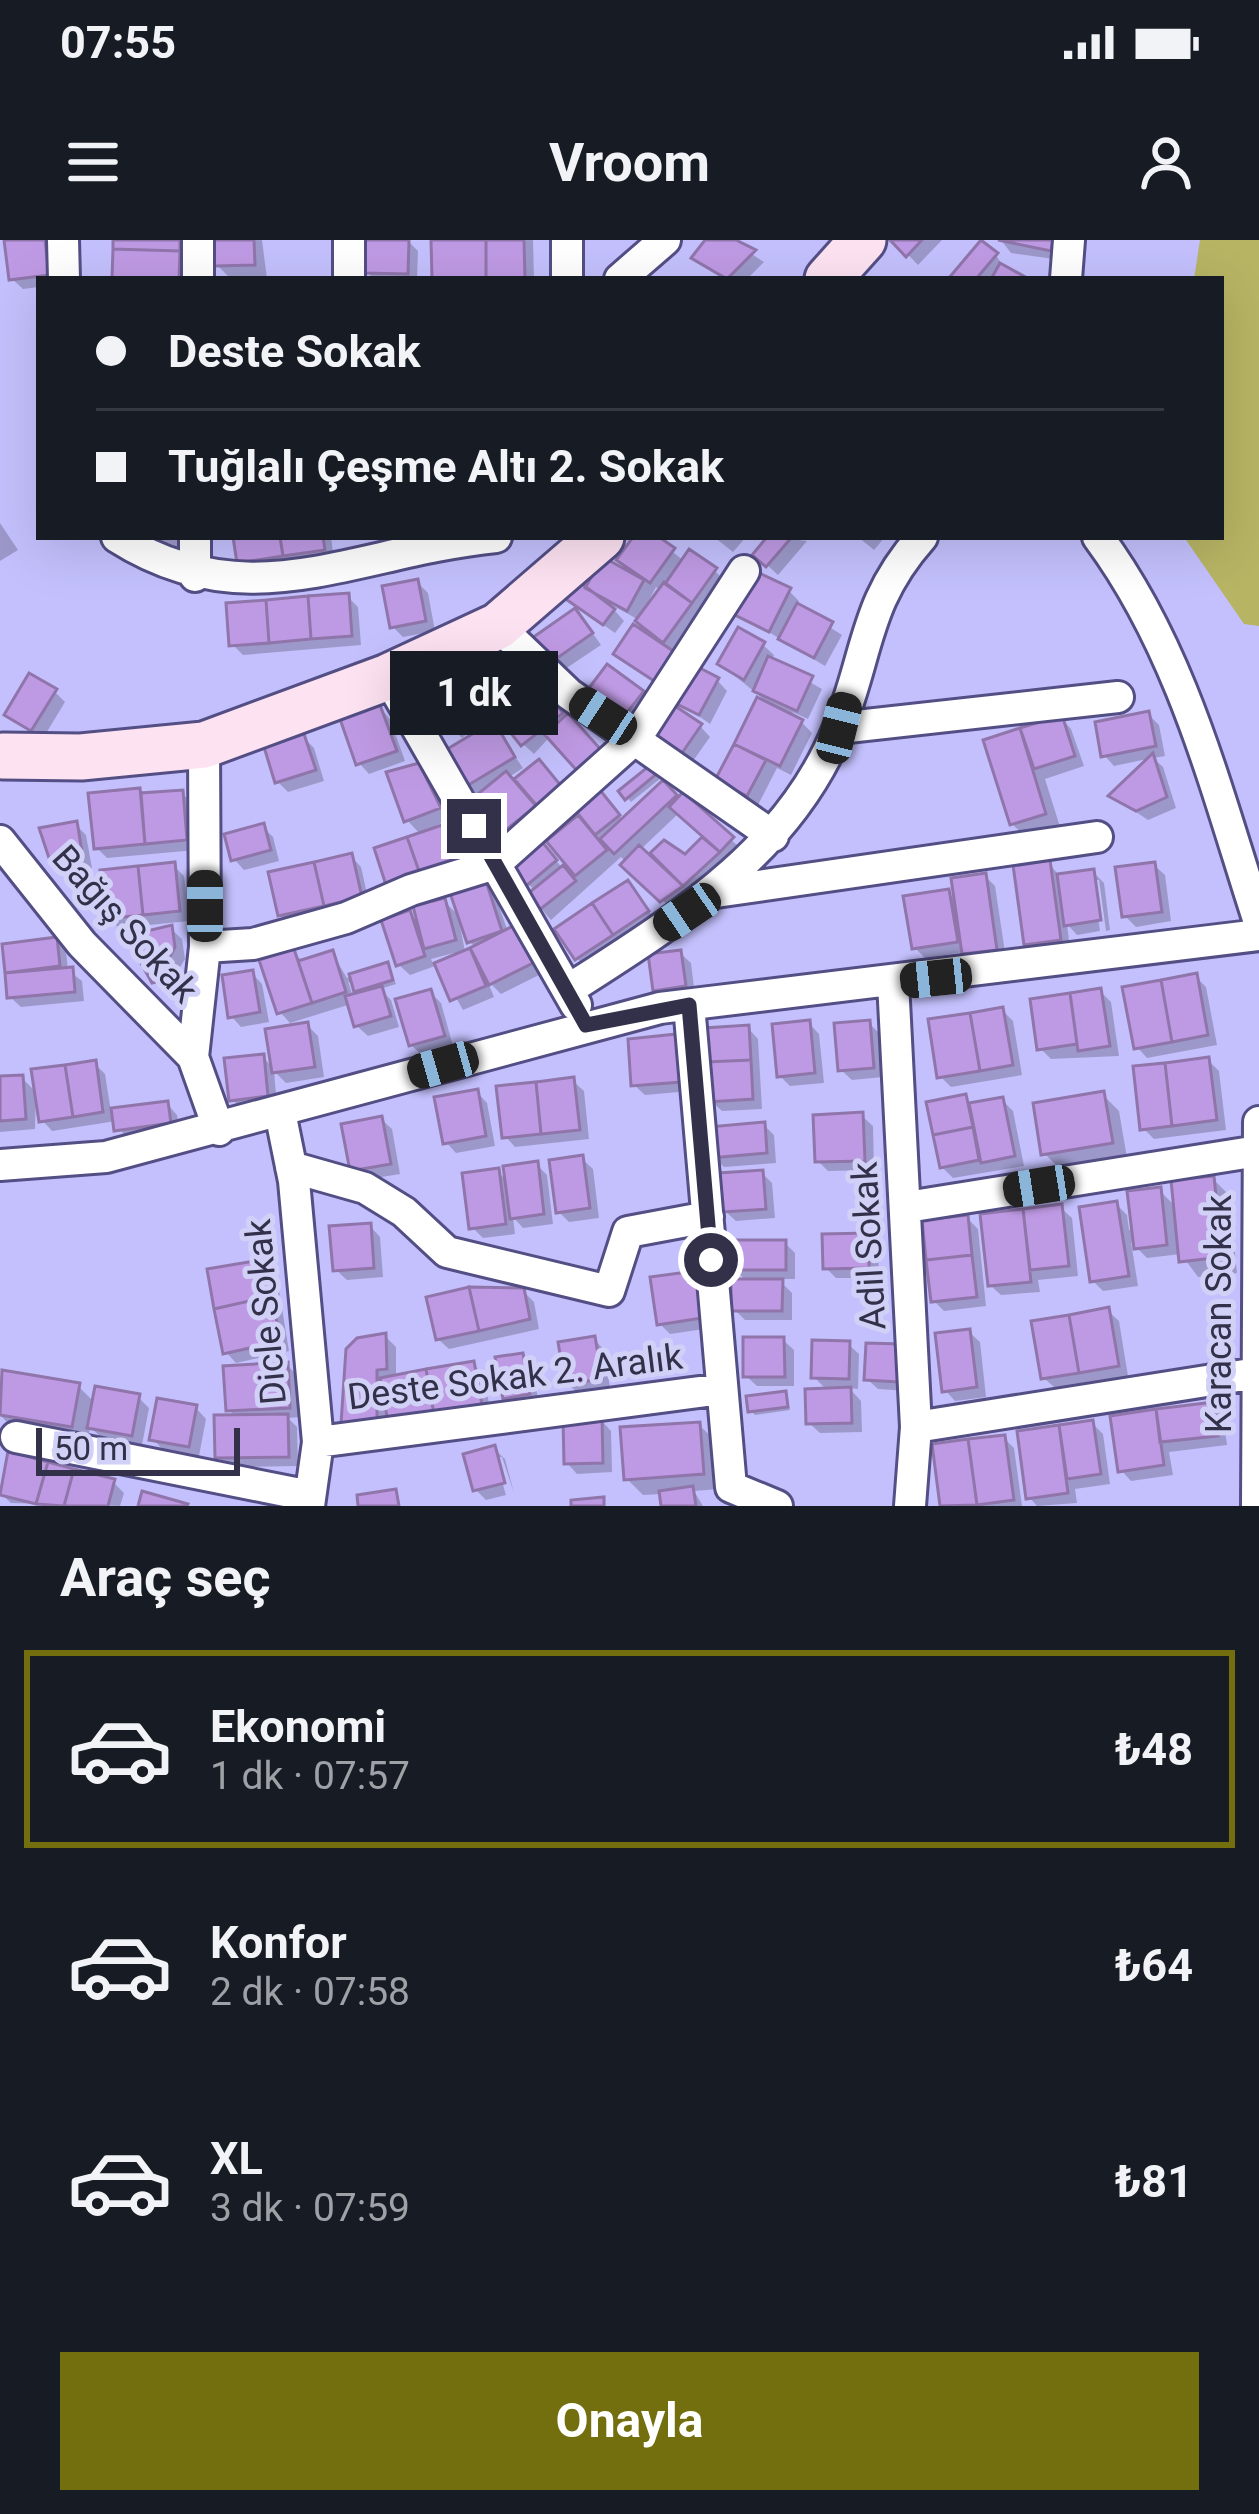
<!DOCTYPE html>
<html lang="tr">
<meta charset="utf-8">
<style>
:root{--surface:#171b24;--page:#242831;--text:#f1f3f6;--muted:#9ea1a6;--line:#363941;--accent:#736f0f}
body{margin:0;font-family:Roboto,sans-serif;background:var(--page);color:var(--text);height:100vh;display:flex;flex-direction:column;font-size:45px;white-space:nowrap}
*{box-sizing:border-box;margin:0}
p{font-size:39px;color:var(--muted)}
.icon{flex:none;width:66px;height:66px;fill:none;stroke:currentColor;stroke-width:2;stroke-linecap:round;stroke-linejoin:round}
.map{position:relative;height:1266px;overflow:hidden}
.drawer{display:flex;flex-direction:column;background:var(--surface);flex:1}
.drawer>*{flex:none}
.top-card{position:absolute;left:36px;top:36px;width:1188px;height:264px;border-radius:0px;box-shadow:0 12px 48px #0002;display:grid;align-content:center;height:264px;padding:0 60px;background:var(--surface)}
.scale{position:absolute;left:36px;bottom:30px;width:204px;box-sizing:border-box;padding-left:12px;border:6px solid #323149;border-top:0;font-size:33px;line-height:42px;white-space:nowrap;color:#323149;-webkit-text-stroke:9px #d1d0f6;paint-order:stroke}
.end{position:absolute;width:54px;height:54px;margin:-27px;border:15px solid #323149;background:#fff;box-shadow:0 0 0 6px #fff}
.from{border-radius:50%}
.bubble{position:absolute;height:84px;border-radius:0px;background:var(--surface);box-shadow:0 12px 48px #0002;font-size:39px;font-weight:700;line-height:84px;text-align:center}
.car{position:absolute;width:36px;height:72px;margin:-36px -18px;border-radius:15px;box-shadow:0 0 9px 3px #0007;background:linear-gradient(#222 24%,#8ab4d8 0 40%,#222 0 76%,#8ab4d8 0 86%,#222 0)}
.top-card b{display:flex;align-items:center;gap:42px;height:114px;font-size:45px}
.top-card b+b{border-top:3px solid var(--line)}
.top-card i{width:30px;height:30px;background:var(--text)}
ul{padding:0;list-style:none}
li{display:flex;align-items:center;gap:36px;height:198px;margin:0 24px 18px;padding:0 36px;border:6px solid transparent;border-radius:0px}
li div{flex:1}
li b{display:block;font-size:45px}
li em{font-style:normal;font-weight:700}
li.on{border-color:var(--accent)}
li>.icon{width:108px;height:108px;stroke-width:1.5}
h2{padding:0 60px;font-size:54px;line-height:144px}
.action{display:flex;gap:24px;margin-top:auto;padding:24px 60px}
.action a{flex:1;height:138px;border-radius:0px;background:var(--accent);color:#fff;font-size:48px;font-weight:700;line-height:138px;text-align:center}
.status{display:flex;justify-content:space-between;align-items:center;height:84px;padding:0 60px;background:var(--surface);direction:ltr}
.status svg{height:33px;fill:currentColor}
header{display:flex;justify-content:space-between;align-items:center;height:156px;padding:0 60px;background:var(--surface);font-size:54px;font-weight:700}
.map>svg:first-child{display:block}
</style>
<div class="status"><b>07:55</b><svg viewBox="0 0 49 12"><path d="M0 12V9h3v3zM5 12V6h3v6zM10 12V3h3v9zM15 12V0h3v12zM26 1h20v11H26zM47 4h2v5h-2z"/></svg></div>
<header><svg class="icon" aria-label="menu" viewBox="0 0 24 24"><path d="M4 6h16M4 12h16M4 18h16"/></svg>Vroom<svg class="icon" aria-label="person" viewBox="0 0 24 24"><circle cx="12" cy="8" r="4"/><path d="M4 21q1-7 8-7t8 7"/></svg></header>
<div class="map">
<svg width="1259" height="1266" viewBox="0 0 1259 1266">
<rect width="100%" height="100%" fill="#c3c0fd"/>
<!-- green -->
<path fill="#b7b464" d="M1200,0H1259V386L1244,384L1184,297H1221V39H1194Z"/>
<!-- shadow -->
<path fill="#0003" fill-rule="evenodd" d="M7,0H51L57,39H39V47L23,49L12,39Z
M116,0H190L195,39H115Z
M216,0H262L267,39H219L230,38L217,25Z
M368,0L408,1L418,11L417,39H374L367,32Z
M434,0H533L534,39H435Z
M708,0H730L764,22L747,39H724L695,18Z
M894,0H942L918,25Z
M1001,0H1064L1061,20L1011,13Z
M996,15L1004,28L1023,39H952Z
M290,36L323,37L325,39H290Z
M0,283L18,310L0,321Z
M151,297H190L185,310Z
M236,297H331L334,320L250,332L239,321Z
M636,297H654L684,321L715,331L725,341L672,414L682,424L665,449L617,414L661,402L639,380L608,363L624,381L615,393L575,365L587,352L640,339L620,319ZM656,347L661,351L650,366L647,364Z
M714,297H746L733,312Z
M771,297L807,301L778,335L756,315Z
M858,297H885L874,310Z
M417,342L428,353L435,391L403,397L392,386Z
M789,351L799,361L797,366L842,395L825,426L737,373Z
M348,357L358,367L361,405L243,415L232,404Z
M585,382L601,405L562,431L552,421Z
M763,405L774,415L771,420L822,449L808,479L792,472L812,493L791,535L777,528L758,565L718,539L758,461L772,466L720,424Z
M501,415L529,444L510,461L482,431Z
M717,440L727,451L710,484L680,463Z
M458,443L487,477L462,498L452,488Z
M55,452L65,462L42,500L8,475Z
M642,453L652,464L634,487L600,462Z
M550,458L567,478L534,514L523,504Z
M380,468L390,479L405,521L369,534L359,523Z
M1148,474L1159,485L1165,516L1153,518L1163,527L1176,568L1148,580L1112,556L1152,518L1114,526L1104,515Z
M1061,478L1071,489L1084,526L1045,539L1061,590L1029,600L1012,584L987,502Z
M493,485L523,528L509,537L514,543L539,523L570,559L514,601L468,545Z
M700,486L710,497L693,521L656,493Z
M303,497L314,508L324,541L288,552L278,542Z
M418,527L449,579L420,594L407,580Z
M649,529L661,538L631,562L622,551Z
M663,544L742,609L672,670L621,617L551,680L530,656L536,651L528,644L550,613L563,629L569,624L551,602L583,575L610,564L624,581ZM679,573L706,597L685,618L664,604L648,618L640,610Z
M138,551L144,556L182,553L192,563L196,610L107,618L97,608Z
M76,585L86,595L92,628L63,631L52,620Z
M263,587L273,597L279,621L244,630L234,619Z
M444,587L455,598L466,632L399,654Z
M351,616L361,627L370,667L291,685L280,675Z
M1049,623L1060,637L1093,632L1104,643L1110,690L1106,691L1099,640H1093L1100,691L1077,695L1067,684L1070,709L1038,714L1027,704Z
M173,625L184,636L189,681L119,688L108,678Z
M1154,625L1165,635L1171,681L1136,687L1125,676Z
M985,636L995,646L1006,719L976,723L964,712L925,718L915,708L948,652L958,662Z
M627,643L657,682L587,729L577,718Z
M485,644L495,655L508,692L513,689L523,700L541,734L501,754L487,740L494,757L463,770L438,725L410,735L399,725L410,674L420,684L444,661L458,675L465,712L475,707L469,701ZM454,713L455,716L434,726L431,719Z
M171,689L182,699L185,719L176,734L181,748L165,752L154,741Z
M56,700L66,711L68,730L82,741L84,761L21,767L10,757L5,706Z
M293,712L303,722L332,713L347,738L387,725L396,744L380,749L391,760L399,787L368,796L357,786L351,764L290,783L280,772ZM348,741L362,755L353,757Z
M680,713L691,723L695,756L667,760L656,750Z
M252,733L262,744L269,782L241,787L231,776Z
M1196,737L1206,747L1217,805L1147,818L1137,807Z
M1100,751L1111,762L1119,816L1051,819L1040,808L1033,761Z
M430,752L441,763L453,806L422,815L411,805Z
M1002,770L1013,781L1022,835L951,847L940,836Z
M809,783L819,794L824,843L790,846L780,836Z
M869,783L880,794L883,837L852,840L841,830Z
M307,785L318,796L324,837L286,843L274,831L277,866L242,870L232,859L263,817L274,829Z
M748,788L758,799L762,869L722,871L711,861Z
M676,797L690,851L645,855L634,845Z
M1208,820L1219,831L1226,890L1154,899L1143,888Z
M94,823L105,834L111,872L167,864L177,875L180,893L127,900L116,881L52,891L42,880Z
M22,838L36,852L35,889L0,892V839Z
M573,841L584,851L589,899L515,907L505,896Z
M477,852L487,863L495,906L456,913L446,902Z
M1103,855L1119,871L1127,918L1061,930L1044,913Z
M965,858L973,866L1002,860L1013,871L1024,926L953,938L942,927Z
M862,876L873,886L874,930L828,931L818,921Z
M381,879L392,889L400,934L363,940L353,930Z
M764,885L774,895L776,923L724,927L713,916Z
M582,919L593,929L599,978L569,982L558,971Z
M537,925L547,935L553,984L523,988L513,977L515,994L483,998L472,987L498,932L508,942Z
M762,933L772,943L775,978L736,981L725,971Z
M1213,939L1229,955L1237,1033L1198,1037L1181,1014L1147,1018L1131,1002L1138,1046L1103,1051L1093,1041L1116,964L1127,975L1129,990L1135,989L1160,951L1176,967Z
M1061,968L1072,978L1078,1036L1038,1040L1040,1052L1001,1055L990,1045L983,977Z
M967,978L978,989L986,1066L944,1071L934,1061Z
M370,986L380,997L383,1037L347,1040L336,1030Z
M868,996L878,1007L879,1038H836L826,1028Z
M785,1003L795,1013V1039H778L792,1053V1080H745L734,1069L747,1042L734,1028Z
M266,1022L276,1032L289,1111L236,1123L226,1112Z
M694,1034L705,1044L711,1088L670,1094L660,1084Z
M523,1051L534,1062L539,1089L449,1109L438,1099Z
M1108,1071L1119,1081L1128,1136L1055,1148L1044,1138Z
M969,1092L980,1102L986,1157L955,1161L945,1150Z
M385,1096L396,1107V1138L473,1124L484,1135L491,1175L401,1191L387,1177V1190L354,1193Z
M594,1099L604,1110L610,1148L578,1153L567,1143Z
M783,1100L794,1110V1146H757L746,1136Z
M848,1104L859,1114L858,1149L849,1148L861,1161L862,1192L820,1193L809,1183L828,1151L814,1137Z
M869,1106L908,1151L878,1149L867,1139Z
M522,1116L532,1126L539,1164L516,1168L505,1158Z
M287,1125L297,1135L300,1177L288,1178L297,1187L298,1226L228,1227L218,1217L236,1177L229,1170Z
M4,1134L78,1146L95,1163L138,1157L149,1168L142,1205L101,1197L90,1187L88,1202L14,1189L0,1175Z
M785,1154L790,1170L755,1175L751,1171Z
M1213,1166L1223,1176L1227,1205L1169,1212L1173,1235L1131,1241L1121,1230L1114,1178Z
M196,1168L206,1179L199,1216L163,1210L153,1199Z
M601,1180L611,1191L612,1232L577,1234L567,1223Z
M1092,1183L1103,1194L1110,1244L1075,1249L1077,1263L1037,1266L1029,1257L1020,1193Z
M699,1185L716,1201L719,1249L694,1251L703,1266H664L662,1254L643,1255L627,1239Z
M1004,1198L1014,1208L1022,1266H943L935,1207Z
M494,1209L505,1219L514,1253L502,1217H495L506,1255L486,1260L476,1250Z
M10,1215L113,1242L124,1253L120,1266L11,1263L0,1253Z"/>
<!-- building -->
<path fill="#bf9ae4" stroke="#9075ab" stroke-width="3" d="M4,0H45L49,35L9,40Z
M113,0H180V11L113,9Z
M213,0H254L255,25L214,26Z
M365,0H409L408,34L364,33Z
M431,0H486V39H432Z
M486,0H524L525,39H486Z
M705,0H736L756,10L727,39L691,18Z
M890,0H922L906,17Z
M981,0L998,13L976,39H948Z
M998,0H1053L1051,11Z
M113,9L180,11L179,39H112Z
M1000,23L1029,39H991Z
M233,297H280L283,316L237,323Z
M280,297H323L325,310L283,316Z
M633,297H659L675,308L650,343L616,320Z
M767,297H792L766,327L752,315Z
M689,309L717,328L692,363L665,344Z
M603,317L644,340L627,371L585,348Z
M755,331L791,348L769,392L733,374Z
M418,339L426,381L390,388L382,346Z
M577,340L615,369L603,385L560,355Z
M664,342L692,363L663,403L635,381Z
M349,353L352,396L311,399L308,356Z
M308,356L311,399L269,403L266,360Z
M266,360L269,403L229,406L226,363Z
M797,363L833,382L814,418L778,399Z
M575,368L593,393L550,423L532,398Z
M633,384L673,411L654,441L613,414Z
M738,387L765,402L744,440L717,424Z
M501,410L521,432L497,453L478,431Z
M768,416L813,436L797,471L753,451Z
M607,424L644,451L622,479L586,452Z
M696,426L719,438L699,475L677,464Z
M447,429L479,465L450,490L418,454Z
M29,433L57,449L31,491L4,475Z
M540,443L563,473L521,506L498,477Z
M757,457L803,480L780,526L734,504Z
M672,464L702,484L682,513L652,493Z
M380,465L397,511L356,525L340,479Z
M1149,471L1156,506L1101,517L1095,482Z
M568,473L603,512L579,533L545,495Z
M1062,475L1075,516L1034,529L1020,488Z
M494,481L515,517L465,547L444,511Z
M1020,488L1046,574L1010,585L983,500Z
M304,494L316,530L275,543L264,507Z
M734,504L766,520L747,556L715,540Z
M1153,513L1167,557L1136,571L1108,556Z
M539,519L562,547L538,567L514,539Z
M419,523L441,568L404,582L386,532Z
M649,526L659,532L625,560L618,551Z
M506,531L536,566L502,593L473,558Z
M663,540L677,555L614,614L600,599Z
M140,548L145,604L94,609L88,553Z
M183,550L187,600L145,604L141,553Z
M600,550L620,575L595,595L575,570Z
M683,552L734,597L720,612L669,567Z
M578,575L607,610L575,636L546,601Z
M77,581L83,618L50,621L39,588Z
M264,583L271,610L231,621L224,594Z
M445,584L458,622L420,634L407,597Z
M407,597L420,634L386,645L374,608Z
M702,597L720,612L683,646L650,613L664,600L685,614Z
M539,598L557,620L526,646L508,623Z
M639,605L683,646L660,662L620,625Z
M352,613L362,657L324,666L314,622Z
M1050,620L1061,700L1024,705L1013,625Z
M175,622L180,671L143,675L138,626Z
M314,622L324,666L278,676L268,632Z
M1155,622L1162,672L1122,677L1115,627Z
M563,625L576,641L538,671L525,656Z
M138,626L143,675L105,679L100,630Z
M1094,629L1101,680L1064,686L1057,634Z
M986,633L997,710L962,714L951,638Z
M628,640L649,671L613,695L592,663Z
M486,641L502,691L467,703L450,653Z
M949,649L958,702L912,709L903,656Z
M445,658L456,700L424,709L413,666Z
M592,663L613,695L575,720L554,689Z
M410,670L425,716L396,726L381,680Z
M172,685L175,707L167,722L172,738L152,743L126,696Z
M513,686L533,723L489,745L470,708Z
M57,697L60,726L5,733L2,704Z
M470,708L486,746L450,761L434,723Z
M294,709L312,763L277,774L259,720Z
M333,710L346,752L312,763L298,721Z
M681,710L686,746L653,751L648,714Z
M388,722L393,740L354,752L349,734Z
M73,727L75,752L7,758L5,733Z
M253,730L260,772L228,778L222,735Z
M1197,733L1208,795L1172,802L1161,740Z
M1161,740L1172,802L1134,809L1122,747Z
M382,746L391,776L354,787L345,756Z
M1101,748L1110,806L1078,811L1070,753Z
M431,749L445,796L409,806L395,759Z
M1070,753L1077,804L1037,810L1030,759Z
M1003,767L1013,825L980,831L970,773Z
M970,773L980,831L937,838L928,779Z
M810,780L815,833L777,837L772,784Z
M870,780L874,828L838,831L834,783Z
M308,782L315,827L272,833L265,789Z
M749,785L751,820L706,822L704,788Z
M677,794L681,842L631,846L628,799Z
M264,814L268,856L229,861L224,818Z
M1209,817L1217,880L1172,886L1165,823Z
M96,820L103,872L73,877L65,825Z
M751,820L753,859L708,862L706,822Z
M1165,823L1172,886L1140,890L1133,826Z
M65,825L73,877L39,882L31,829Z
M23,835L26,879L0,881V836Z
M574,837L580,890L541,894L536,842Z
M536,842L541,894L502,898L496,846Z
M478,849L486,896L443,904L434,857Z
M1104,851L1113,903L1041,915L1033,863Z
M966,854L973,887L933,895L926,862Z
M1003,857L1015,916L981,923L969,863Z
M168,861L171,883L114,891L111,868Z
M863,872L865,921L815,922L813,875Z
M382,876L391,924L350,931L341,884Z
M765,882L767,913L710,918L708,887Z
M973,887L979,920L940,928L933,895Z
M583,915L590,968L556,973L549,920Z
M538,921L544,974L510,979L503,926Z
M499,928L506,984L469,989L462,933Z
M763,930L766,969L723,972L719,933Z
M1214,936L1222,1017L1179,1022L1171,940Z
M1161,947L1167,1005L1134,1009L1127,951Z
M1117,961L1129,1036L1090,1042L1079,967Z
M1062,964L1069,1026L1030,1030L1023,969Z
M1023,969L1031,1042L988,1046L980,974Z
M968,975L972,1015L926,1020L922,980Z
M371,983L374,1028L333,1031L329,986Z
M869,993V1028L823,1029L822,994Z
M731,1000H786V1030H731Z
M972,1015L977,1057L931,1062L926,1020Z
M266,1019L271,1056L214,1069L207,1029Z
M695,1031L702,1078L657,1085L650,1037Z
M731,1039H783L782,1071H731Z
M469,1047L524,1048L530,1079L479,1091Z
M469,1047L479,1091L436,1100L426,1057Z
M271,1056L281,1101L223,1114L214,1069Z
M1109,1067L1119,1126L1079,1133L1069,1075Z
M1069,1075L1079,1133L1041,1139L1031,1081Z
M970,1089L977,1147L942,1152L935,1093Z
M386,1093L387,1129L377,1130V1181L341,1184L346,1109L357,1098Z
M595,1096L602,1139L565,1144L558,1102Z
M743,1097H784L785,1137H743Z
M812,1100L850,1101L849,1139L811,1138Z
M866,1103L900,1104L899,1142L864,1140Z
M523,1113L530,1154L503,1159L495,1117Z
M474,1121L482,1165L434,1174L426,1129Z
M288,1122L290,1168L226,1171L223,1126Z
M426,1129L434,1174L388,1182L380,1138Z
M2,1130L80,1143L72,1187L0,1175Z
M95,1146L140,1154L132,1196L87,1188Z
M851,1147L852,1183L806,1184L805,1149Z
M786,1151L788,1167L748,1172L746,1156Z
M157,1158L197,1165L189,1207L149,1200Z
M1214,1162L1218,1196L1160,1202L1156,1169Z
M1156,1169L1164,1225L1118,1232L1110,1176Z
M288,1174L289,1217L215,1218L214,1175Z
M602,1177L603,1223L564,1224L563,1178Z
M1093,1180L1101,1234L1067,1239L1059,1185Z
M700,1182L704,1234L624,1240L620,1187Z
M1059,1185L1068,1253L1026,1259L1017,1191Z
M1005,1195L1014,1260L977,1265L968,1199Z
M968,1199L977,1265L940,1266L932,1204Z
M495,1205L505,1243L473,1251L463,1214Z
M8,1211L48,1222L36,1264L0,1255Z
M48,1222L74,1229L64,1266L36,1264Z
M74,1229L115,1239L108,1266H64Z
M693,1246L696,1266H661L659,1251Z
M396,1249L399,1266H358L357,1255Z
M142,1251L188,1264L187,1266H138Z
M604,1257V1266H571V1260Z"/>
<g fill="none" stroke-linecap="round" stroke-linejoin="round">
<defs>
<path id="street" d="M63,0L64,39
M349,0V39
M198,39V0
M567,39V0
M620,39L665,0
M1066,39L1069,0
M117,297C249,381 355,311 496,297
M1098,297C1182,410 1216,550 1259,682
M195,336V297
M498,386L569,454L773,596
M388,437L576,765
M839,488L1118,457
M204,505L205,707L193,817L219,890
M0,601L82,704L193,817
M716,652L1097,597
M205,707L253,704L346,678L411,650L495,624L636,498L744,331
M893,742L916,1187L910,1266
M568,750C675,681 790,612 839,487C869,412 864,362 922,297
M689,765L731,1247L777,1266
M280,872L294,941L318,1202L309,1266
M0,925L106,917L660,768L1259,695
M291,927L365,948L404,972L447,1012L609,1051L628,992L708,977
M907,967L1258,911
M916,1187L1257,1133
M16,1197L310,1256
M318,1202L722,1149
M1257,1266L1259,882"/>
<path id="secondary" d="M828,39L863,0
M3,516L81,517L204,505L388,437L498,386L601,297"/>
</defs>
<!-- street casing -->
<use href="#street" stroke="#534e84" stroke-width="36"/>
<!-- secondary casing -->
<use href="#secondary" stroke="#534e84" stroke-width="51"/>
<!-- street -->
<use href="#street" stroke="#fff" stroke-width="30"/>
<!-- secondary -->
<use href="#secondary" stroke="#fde2f1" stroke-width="45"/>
</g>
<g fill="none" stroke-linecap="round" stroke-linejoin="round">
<!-- route -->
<path stroke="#323149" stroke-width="15" d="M474,586L586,785L689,765L711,1020"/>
</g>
<g text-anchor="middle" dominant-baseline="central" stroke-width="10" stroke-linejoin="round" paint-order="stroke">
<!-- street labels -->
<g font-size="36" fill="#323149" stroke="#d1d0f6">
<text transform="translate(125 684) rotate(48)">Bağış Sokak</text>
<text transform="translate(869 1006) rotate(-93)">Adil Sokak</text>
<text transform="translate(266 1072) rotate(-95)">Dicle Sokak</text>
<text transform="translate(1219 1074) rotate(-90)">Karacan Sokak</text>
<text transform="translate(515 1137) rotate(-7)">Deste Sokak 2. Aralık</text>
</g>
</g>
</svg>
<div class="scale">50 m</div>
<i class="end from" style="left:711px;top:1020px"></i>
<i class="end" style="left:474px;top:586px"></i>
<div class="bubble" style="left:390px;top:411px;width:168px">1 dk</div>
<i class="car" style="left:603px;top:476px;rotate:303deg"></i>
<i class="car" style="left:839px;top:488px;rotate:14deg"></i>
<i class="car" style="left:205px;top:666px;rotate:0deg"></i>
<i class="car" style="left:687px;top:672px;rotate:236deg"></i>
<i class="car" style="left:936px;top:738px;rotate:264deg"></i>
<i class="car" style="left:443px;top:825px;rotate:254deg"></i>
<i class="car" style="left:1039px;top:946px;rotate:261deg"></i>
<div class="top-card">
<b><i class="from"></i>Deste Sokak</b>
<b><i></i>Tuğlalı Çeşme Altı 2. Sokak</b>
</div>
</div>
<section class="drawer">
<h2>Araç seç</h2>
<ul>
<li class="on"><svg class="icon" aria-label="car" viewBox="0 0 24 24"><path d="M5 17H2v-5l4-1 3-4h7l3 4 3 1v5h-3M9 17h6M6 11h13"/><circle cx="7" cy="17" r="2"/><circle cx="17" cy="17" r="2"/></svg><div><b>Ekonomi</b><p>1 dk · 07:57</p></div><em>₺48</em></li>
<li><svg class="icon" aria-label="car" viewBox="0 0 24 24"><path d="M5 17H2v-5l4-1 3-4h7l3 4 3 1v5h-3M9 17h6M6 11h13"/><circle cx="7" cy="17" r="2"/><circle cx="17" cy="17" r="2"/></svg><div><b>Konfor</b><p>2 dk · 07:58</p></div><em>₺64</em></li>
<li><svg class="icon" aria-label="car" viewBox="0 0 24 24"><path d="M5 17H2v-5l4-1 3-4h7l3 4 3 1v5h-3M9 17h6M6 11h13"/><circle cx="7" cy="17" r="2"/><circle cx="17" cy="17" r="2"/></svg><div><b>XL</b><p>3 dk · 07:59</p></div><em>₺81</em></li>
</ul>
<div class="action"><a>Onayla</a></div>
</section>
